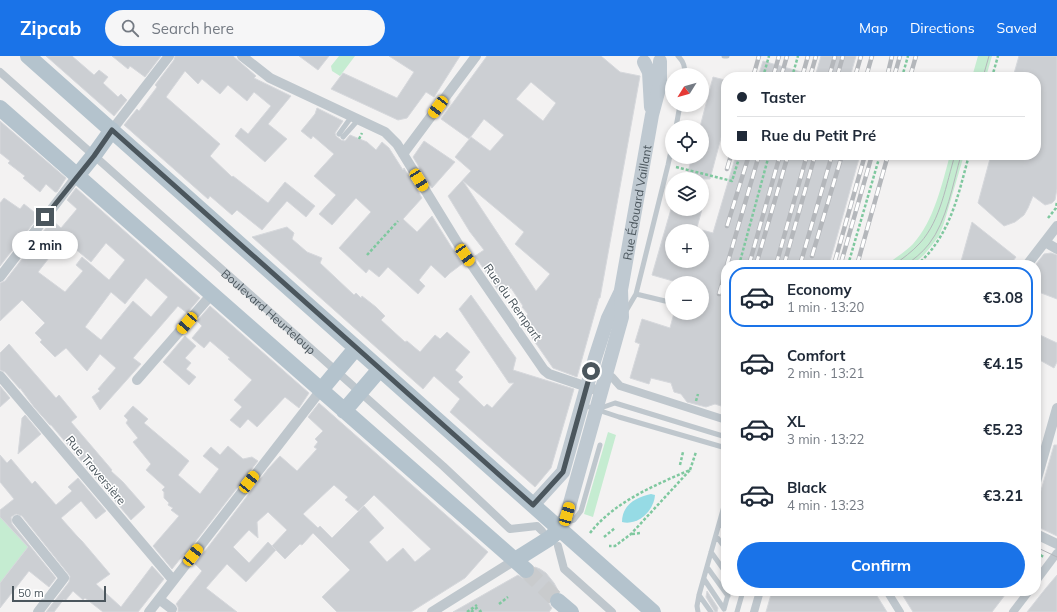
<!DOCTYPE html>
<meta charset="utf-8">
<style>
:root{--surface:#fff;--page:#f6f6f7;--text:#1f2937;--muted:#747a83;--line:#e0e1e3;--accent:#1a73e8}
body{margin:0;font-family:Mulish,sans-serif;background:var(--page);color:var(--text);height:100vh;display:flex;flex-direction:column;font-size:15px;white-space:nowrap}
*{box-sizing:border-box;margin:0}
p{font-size:13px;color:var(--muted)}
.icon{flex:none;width:22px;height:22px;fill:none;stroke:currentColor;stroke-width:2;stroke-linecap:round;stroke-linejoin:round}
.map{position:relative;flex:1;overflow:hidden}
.drawer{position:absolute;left:721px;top:204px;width:320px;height:336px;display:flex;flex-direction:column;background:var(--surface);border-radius:16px;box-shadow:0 2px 6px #0003}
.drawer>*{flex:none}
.guide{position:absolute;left:721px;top:16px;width:320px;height:88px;border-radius:16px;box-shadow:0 2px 6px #0003;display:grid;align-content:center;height:88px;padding:0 16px;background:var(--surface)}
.needle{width:26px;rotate:233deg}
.buttons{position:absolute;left:665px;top:12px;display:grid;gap:8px}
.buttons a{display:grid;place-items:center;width:44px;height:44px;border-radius:50%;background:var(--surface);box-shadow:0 2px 6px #0003;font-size:20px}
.scale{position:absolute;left:12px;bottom:10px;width:94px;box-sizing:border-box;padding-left:4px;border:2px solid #4b565d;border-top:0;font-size:11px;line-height:14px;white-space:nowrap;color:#4b565d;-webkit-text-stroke:3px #fff;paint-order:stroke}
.end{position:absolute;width:18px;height:18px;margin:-9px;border:5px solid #4b565d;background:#fff;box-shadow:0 0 0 2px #fff}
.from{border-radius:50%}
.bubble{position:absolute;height:28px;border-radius:14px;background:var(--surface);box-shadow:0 2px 6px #0003;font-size:13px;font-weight:700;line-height:28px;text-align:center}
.car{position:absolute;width:12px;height:24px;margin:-12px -6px;border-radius:5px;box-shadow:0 0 3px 1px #0007;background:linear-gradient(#f5c518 24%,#345 0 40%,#f5c518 0 76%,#345 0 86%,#f5c518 0)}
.guide b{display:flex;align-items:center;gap:14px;height:38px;font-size:15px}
.guide b+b{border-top:1px solid var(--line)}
.guide i{width:10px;height:10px;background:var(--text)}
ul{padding:7px 0 0;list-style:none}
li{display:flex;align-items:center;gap:12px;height:60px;margin:0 8px 6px;padding:0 8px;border:2px solid transparent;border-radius:16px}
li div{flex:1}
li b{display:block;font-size:15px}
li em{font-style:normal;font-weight:700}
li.selected{border-color:var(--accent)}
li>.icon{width:36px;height:36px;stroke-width:1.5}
.primary-button{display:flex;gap:8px;margin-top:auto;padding:8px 16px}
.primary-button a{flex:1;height:46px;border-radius:24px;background:var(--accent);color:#fff;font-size:16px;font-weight:700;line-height:46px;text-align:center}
header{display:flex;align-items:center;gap:24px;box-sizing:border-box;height:56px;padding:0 20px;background:var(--accent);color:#fff}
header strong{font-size:19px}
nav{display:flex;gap:22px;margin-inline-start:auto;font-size:14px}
.search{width:280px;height:36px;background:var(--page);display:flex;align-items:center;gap:10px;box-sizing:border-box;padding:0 14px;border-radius:22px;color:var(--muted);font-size:15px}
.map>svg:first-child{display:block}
</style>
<header>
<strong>Zipcab</strong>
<div class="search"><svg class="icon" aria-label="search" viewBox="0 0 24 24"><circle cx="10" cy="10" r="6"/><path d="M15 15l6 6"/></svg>Search here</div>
<nav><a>Map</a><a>Directions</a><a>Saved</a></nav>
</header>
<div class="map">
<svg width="1057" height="556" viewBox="0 0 1057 556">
<rect width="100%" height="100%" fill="#f3f2f2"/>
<!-- green -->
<path fill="#c5ecd1" d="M339,0H355L340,20L332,15L331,10Z
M978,0H992L986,21H972Z
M950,99H964L944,167L939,180L932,189L924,199L912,209H886C895,202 905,196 913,188C934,165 942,128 950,99Z
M608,376L616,379L593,461L584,458Z
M0,461L28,491L0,527Z"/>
<!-- water -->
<path fill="#96dbe5" d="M651,438L655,439C654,455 638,470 622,466C622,449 636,441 651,438Z"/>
<!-- building -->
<path fill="#cccfd3" stroke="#d6d8dc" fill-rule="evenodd" d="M46,0H72L94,19L99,14L108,21L103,27L118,41L121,38L127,44L114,60Z
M112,0H161L145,21L130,10L128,13Z
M175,0H233L256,20L254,22L291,40L268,68L287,83L265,106L235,80L241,72L248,78L271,50L254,36L247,45L228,29L220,38L202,23L198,28L185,15L166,41L220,88L210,100L232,121L233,120L268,147L285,126L315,150L306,161L287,145L262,174L237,154L232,159L210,140L208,143L124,69L137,53L139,55L157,31L155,29L174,4Z
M299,0H329L318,14Z
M389,0H460L434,41L426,36L407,62L398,64L331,33L343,17L397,42L414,16Z
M487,0H601L620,16L640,20L600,242H599L577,321L553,312L521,266L528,258L522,251L523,250L511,232L501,239L475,200L484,194L470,176L448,140L471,115L455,101L471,81L490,95L504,79L484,63L469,83L441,63ZM531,26L556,47L543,65L516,43ZM463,125L524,176L515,188L550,218L536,235Z
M821,0H856L850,21H815Z
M1019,0H1057V133L1055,144L1052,147L1045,149L1033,140L1028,152L1024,159L1015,166L1004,170L978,147L991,99H1036V21H1013Z
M763,5L808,18V21H758Z
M713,21L725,24L724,28L726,29V63L710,123H686L692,101H702V71H700Z
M317,52L343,65L335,77L336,80L341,84L345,85L350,79L367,86L376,94L382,86L389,92L403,114L404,112L422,142L403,163L417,176L432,160L462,208L450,217L445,222L431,209L419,224L425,230L418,238L388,211L379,221L369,213L366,217L339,192L371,156L356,142L332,169L319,158L336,139L314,120L334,98L313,80L311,83L301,75L315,58Z
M0,65L66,122L57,136H55L46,128L40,136L23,122L25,120L8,107L10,105L0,97Z
M424,85L455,106L432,132L413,101Z
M736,99H860L829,209H726V349L721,350L715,348L706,351L687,346L681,338L674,336L671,327L651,322L649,328L630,322L640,288L635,286L642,263L670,272L674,257H702V227H680L652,219L671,153H702L696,175H672V205H702V174L713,177Z
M76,132L200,242L187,257L178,250L133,302L141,308L100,354L92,341L100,335L98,333L116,312L100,298L87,315L66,292L55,301L40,286L42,284L35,277L45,267L22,244L0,265V227L5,225L49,168L50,169L53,165L61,172L77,153L67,144ZM68,187L91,206L106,187L125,204L109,224L82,201L76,209L83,215L65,236L38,216L59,189L63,192ZM146,222L168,241L151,261L133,245L101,284L85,271L111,236L125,248Z
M4,142L20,153L24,148L39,160L0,210V147Z
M972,166L1016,201L1010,209H960Z
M287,171L294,177L292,183L307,196L322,202L320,207L354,239L356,237L361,242L362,240L376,251L385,260L381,264L405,286L407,285L420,296L435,279L440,283L447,276L470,296L455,314L463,321L458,326L484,351L487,348L492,352L514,327H509L459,253L471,239L516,302L513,314L574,333L551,412L535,431L450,356L460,343L434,320L423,333L252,181Z
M1051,197L1057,199V243L1036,235V208L1044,198Z
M210,250L309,337L299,352L285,341L257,371L248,363L240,372L230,364L242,351L234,344L252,324L228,303L230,302L210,285L204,292L192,282L202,270L197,265Z
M1040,279L1057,287V306L1054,312L1036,302V296L1039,290L1036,287Z
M185,280L196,290L185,302L191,307L186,313L196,321L189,329L163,306Z
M9,288L56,342L59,339L77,361L71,366L112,414L111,415L123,426L145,451L131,464L51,369H50L34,351L20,332V333L5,316L0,314V297Z
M0,330L10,342L0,351Z
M319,347L488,496L465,522L411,556H337L322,541L350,514L313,477L302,489L300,488L285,503L272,490L287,474L268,456L257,466L258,482L249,474L233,491L249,507L268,486L276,494L246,526L227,508L206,532L237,556H178V551L176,548L202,515L195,508L268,413L280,400L297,415L317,393L314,391L318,386L315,383L323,375L308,361ZM334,429L348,441L345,444L358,455L374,439L431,493L415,506L403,492L387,506L369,486L384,472L364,450L332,482L320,470L318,472L303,458Z
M133,350L148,363L144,367L189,405L178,419L200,438L219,413L203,400L211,391L220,399L228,390L243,403L252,401L258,405L185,499L184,498L172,513L153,490L179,460L171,454L173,452L168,449L169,447L164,442V436L162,434L165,431L146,414L151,408L133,386L138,382L126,367L128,364L124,360Z
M25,359L41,378L18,398L22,362Z
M1054,389H1057V480L1036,470V452Z
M0,399L7,407L11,403L32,428L35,425L56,449L72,435L68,431L78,422L106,455L96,463L81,445L61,462L77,480L82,485L110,518L96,528L121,551L152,510L164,523L138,556H103L85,542L83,544L73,535L65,545L64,543L54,556H46L69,526L70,520L22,460L16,458L11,461L12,468L56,522L49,531L29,515L0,552V527L28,491L0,461V454L14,443L0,426Z
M535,511L540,513L546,517L554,527L559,536H554L551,539L549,544V548L552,552L549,556H453L518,519L524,523H529L533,520L535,516Z
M1057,519V556H1027L1046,532Z
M707,535L718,552L717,556H715L706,541Z
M772,535H874L887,556H766Z
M900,535H1008L992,556H913Z"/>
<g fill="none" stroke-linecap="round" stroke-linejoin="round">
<!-- primary-tunnel -->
<path stroke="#c9cbcd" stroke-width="16" stroke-dasharray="16 8" stroke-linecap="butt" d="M526,514L558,545"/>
<!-- path -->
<path stroke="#7fc89f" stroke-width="2.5" stroke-dasharray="3 2" stroke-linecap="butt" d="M763,21L769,0
M792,21L798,0
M902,21L908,0
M992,21L998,0
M359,83L362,77
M676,111L732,125L740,99
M1048,162L1056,152L1057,145
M367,199L398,165
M739,209L769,99
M848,209L880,99
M917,209C950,180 958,140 969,99
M723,265L726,254
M696,345L698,338
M680,409L683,396
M690,414L696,396
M590,477C614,446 655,429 690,414L631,478L615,490H609
M632,478L641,477
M604,481L615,472
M1036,497L1044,501
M499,548L508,541
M467,556L477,549
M471,556L478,551
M479,556L482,554"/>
<!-- service -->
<path stroke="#bfc7cd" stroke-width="5" d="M678,0C684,6 685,11 685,19
M724,0H727
M676,71L680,49
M339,78L352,60
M343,81L358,64
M636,238L665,245
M626,255L636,238L668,109L672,90
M583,349L619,361L726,392
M598,353L615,347L726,381
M720,466L726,475
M564,467L574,464L581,455L600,389
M716,480L726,493
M711,496L726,517
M707,511L728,540
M704,523L724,553
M699,539L711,556
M724,553L729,535
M698,556L697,550L699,539L726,443
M737,556L743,535"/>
<!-- pedestrian -->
<g stroke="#bfc7cd" stroke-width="8">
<path id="s1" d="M0,16L443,410L510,473L537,470L542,475"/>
<path d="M612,321L620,330L726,364"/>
<path d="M558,490L564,513L612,556"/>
<path d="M1036,525L1057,497"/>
<path d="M887,535L900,556"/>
<path d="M754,556L760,535"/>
<path d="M1013,556L1029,535"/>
</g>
<!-- minor -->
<path stroke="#bfc7cd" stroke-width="10" d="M242,0L270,22L385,76L397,88L465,199L544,314L549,318L602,336
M112,74L169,0
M403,98L476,0
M1045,186L1057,193
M1027,209L1057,170
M0,221L77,120
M0,320L173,524
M137,324L212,238
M1036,426L1057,352
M17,464L64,522L38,556
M1036,478L1057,488
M159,543L172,553
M149,556L321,334
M432,556L515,504"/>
<!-- secondary -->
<g stroke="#bfc9d1" stroke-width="14">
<path d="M644,6L649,16L651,51"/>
<path d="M533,449L563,416L595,302L608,262L620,237"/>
<path id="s2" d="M560,473L567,458L622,261L621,234L652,59L660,29V5"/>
</g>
<!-- primary -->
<path stroke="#b4c3cd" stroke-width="16" d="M28,0L653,556
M0,52L526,514
M77,120L94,99L112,74
M321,334L356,292
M344,355L380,313
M515,504L550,482L560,473
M558,545L571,556"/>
<!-- tram -->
<path stroke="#b4b7bb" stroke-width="1" d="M983,21L989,0
M894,209C903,202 912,196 920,187C941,164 946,128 955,99
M906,209C914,203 922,197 929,188C947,165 953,127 961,99
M1036,491L1057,501"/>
<defs>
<path id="rail" d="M753,21L759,0
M773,21L779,0
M781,21L787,0
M802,21L808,0
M810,21L816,0
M829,21L835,0
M837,21L843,0
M855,21L861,0
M866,21L872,0
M887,21L892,0
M894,21L900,0
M910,21L916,0
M727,113L731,99
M727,170L749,99
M812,200L842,99
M835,205L865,99
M841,207L872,99
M727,209L759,99
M749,209L780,99
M756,209L788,99
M776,209L807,99
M784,209L815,99
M800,209L832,99
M857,209L888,99
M719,238L726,214"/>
</defs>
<!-- rail casing -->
<use href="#rail" stroke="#b4b7bb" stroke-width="4.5"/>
<!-- rail -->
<use href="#rail" stroke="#fff" stroke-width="3" stroke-dasharray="9" stroke-linecap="butt"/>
</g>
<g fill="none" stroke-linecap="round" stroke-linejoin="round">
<!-- route -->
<path stroke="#4b565d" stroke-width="5" d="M45,161L94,100L112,74L533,449L563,416L591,315"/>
</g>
<g text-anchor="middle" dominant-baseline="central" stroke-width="3" stroke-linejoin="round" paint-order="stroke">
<!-- street labels -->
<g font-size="12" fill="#4b565d" stroke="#fff">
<text stroke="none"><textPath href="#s2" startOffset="337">Rue Édouard Vaillant</textPath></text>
<text transform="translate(513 246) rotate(55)">Rue du Rempart</text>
<text stroke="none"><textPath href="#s1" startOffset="360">Boulevard Heurteloup</textPath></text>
<text transform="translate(96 414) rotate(50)">Rue Traversière</text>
</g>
</g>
</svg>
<div class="buttons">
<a><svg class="needle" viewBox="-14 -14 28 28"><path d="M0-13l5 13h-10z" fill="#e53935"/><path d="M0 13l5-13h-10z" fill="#747a83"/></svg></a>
<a><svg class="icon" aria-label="locate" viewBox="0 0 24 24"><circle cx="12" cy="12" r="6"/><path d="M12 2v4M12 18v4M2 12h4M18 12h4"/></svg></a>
<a><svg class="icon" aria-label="layers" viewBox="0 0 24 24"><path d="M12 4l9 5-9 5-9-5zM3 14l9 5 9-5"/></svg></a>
<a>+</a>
<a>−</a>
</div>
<div class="scale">50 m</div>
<i class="end from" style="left:591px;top:315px"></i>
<i class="end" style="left:45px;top:161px"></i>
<div class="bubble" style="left:12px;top:175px;width:66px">2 min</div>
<i class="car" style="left:438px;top:51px;rotate:217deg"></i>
<i class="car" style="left:419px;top:124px;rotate:148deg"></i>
<i class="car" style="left:465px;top:199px;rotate:145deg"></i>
<i class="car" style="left:187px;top:267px;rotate:221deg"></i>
<i class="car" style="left:249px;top:426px;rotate:38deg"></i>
<i class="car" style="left:567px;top:458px;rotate:16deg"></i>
<i class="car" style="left:193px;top:499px;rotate:38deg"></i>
<div class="guide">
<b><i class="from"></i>Taster</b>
<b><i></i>Rue du Petit Pré</b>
</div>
<section class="drawer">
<ul>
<li class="selected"><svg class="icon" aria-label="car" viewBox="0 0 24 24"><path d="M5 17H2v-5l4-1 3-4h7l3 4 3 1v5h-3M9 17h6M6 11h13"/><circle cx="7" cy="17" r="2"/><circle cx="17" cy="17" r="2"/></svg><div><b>Economy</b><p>1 min · 13:20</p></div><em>€3.08</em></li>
<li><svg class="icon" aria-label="car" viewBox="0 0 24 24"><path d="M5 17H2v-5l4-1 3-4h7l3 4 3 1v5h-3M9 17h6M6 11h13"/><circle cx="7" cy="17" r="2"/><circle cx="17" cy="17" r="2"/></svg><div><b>Comfort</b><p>2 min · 13:21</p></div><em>€4.15</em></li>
<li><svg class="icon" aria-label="car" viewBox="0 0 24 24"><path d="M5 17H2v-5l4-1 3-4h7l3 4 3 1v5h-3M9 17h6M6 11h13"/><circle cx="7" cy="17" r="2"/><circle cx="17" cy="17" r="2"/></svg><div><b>XL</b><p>3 min · 13:22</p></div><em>€5.23</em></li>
<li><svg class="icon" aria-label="car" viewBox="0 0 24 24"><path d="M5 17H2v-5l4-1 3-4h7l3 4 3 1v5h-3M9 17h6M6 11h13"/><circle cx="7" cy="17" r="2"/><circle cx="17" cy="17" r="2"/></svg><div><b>Black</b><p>4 min · 13:23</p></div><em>€3.21</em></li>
</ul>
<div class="primary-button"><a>Confirm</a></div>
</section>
</div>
